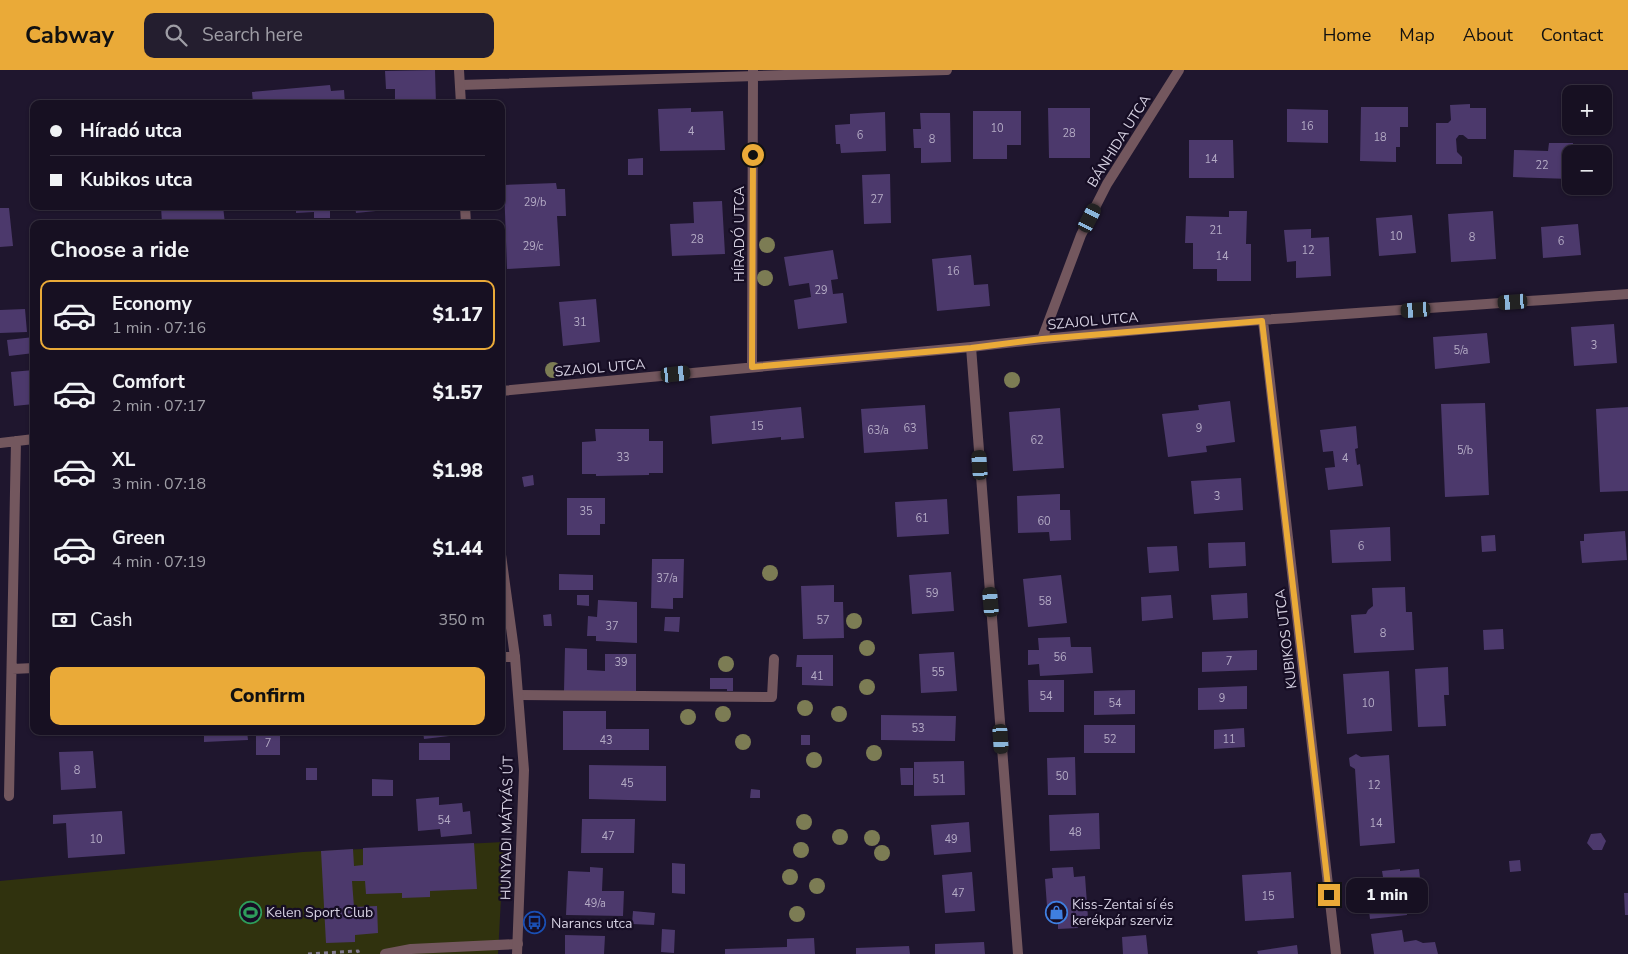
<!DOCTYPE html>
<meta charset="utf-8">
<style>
:root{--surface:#171022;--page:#241e2f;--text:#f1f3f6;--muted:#9e9da5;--line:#363040;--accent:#eaaa38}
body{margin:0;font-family:"Nunito Sans",sans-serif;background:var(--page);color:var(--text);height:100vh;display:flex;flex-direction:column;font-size:19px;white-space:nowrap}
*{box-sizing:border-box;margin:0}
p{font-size:16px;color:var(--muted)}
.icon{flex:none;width:28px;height:28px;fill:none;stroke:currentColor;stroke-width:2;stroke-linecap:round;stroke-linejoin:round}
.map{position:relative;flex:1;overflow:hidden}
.sheet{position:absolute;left:30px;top:150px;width:475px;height:515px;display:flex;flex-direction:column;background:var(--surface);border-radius:10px;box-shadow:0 1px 4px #0004,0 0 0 1px var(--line)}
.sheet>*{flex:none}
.banner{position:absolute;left:30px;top:30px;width:475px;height:110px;border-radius:10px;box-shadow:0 1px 4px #0004,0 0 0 1px var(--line);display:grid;align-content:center;height:110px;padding:0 20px;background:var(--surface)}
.controls{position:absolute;left:1562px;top:15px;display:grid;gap:10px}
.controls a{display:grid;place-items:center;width:50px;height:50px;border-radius:10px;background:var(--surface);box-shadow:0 1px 4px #0004,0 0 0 1px var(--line);font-size:25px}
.end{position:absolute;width:22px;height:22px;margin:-11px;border:6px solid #eaaa38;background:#111;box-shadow:0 0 0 2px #111}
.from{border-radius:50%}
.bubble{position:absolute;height:35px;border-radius:10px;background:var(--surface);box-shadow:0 1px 4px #0004,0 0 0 1px var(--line);font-size:16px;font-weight:800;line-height:35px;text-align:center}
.car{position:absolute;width:15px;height:30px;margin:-15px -8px;border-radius:6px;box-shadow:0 0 4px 1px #0007;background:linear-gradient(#222 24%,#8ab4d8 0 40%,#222 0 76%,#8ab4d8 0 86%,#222 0)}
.banner b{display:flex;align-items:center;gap:18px;height:48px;font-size:19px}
.banner b+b{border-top:1px solid var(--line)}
.banner i{width:12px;height:12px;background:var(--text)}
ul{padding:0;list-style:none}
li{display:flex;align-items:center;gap:15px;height:70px;margin:0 10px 8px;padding:0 10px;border:2px solid transparent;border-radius:10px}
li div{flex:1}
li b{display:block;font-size:19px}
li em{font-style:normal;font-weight:800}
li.active{border-color:var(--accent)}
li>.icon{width:45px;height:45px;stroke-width:1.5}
h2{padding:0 20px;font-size:22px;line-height:60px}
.pay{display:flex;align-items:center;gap:12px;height:55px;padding:0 20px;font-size:19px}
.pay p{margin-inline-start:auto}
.cta{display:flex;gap:10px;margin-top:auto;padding:10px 20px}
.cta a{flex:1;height:58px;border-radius:10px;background:var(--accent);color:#111;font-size:20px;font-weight:800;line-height:58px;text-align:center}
header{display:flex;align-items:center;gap:30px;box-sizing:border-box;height:70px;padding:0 25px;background:var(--accent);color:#111}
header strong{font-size:24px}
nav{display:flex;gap:28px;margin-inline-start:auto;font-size:18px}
.search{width:350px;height:45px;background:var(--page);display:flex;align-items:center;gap:12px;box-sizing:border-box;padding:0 18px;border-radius:10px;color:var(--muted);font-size:19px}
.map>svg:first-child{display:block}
</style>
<header>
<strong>Cabway</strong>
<div class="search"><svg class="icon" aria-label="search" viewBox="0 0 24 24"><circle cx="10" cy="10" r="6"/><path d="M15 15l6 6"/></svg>Search here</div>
<nav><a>Home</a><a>Map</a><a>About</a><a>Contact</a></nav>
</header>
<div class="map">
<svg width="1628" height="884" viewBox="0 0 1628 884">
<rect width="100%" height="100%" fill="#1f162e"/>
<!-- green -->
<path fill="#30320e" d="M504,772L498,884H0V811L303,782Z"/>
<!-- building -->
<path fill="#4c396c" d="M435,0L436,34H395V19H386L385,1Z
M330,15L331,21L344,20L345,34H253L252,22Z
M1470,34V38H1486V69H1468L1463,65H1459L1456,69L1457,82L1462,87V94H1436V53H1448L1451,50L1450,35Z
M1361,37H1408V57H1400V77H1396V92L1360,91Z
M691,38V42L723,41L725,80L660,81L658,39Z
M1048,38H1090V88H1049Z
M1287,39L1328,40V73L1287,72Z
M973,41H1021V75H1007V89H973Z
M885,42L886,81L841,83L840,74H836L835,55L850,54V44Z
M920,43H950L951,92L921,93V78H914L913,59H921Z
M1189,70H1233L1234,108H1189Z
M1549,73H1573L1571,109L1513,107L1514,80L1548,81Z
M643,88V105H628V89Z
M890,104L891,153L864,154L862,105Z
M556,113L557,119H565L566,146H557L560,196L507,199L504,115Z
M722,131L725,184L672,186L670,154L694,153L693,132Z
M161,136H223L225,154H162Z
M296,136H330V148H314V142L296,143Z
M355,136H386V140L356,143Z
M0,138H9L13,176L0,177Z
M1229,141H1247L1246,174H1251V211H1217V199H1193V173H1185L1186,146L1229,147Z
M1493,141L1496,189L1451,192L1448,144Z
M1412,145L1416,183L1379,186L1376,148Z
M1578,154L1581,185L1543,188L1541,157Z
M1311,159V168L1329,167L1331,206L1296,208V191L1287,192L1284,160Z
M833,180L838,209L831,210L833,224L843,223L847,253L798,259L794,230L811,227L809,213L789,216L784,187Z
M971,185L974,215L988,214L990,236L937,241L932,189Z
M596,229L600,272L563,276L559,232Z
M25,239L27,262L0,263V240Z
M1614,254L1617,293L1574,296L1571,257Z
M1487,263L1490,293L1435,299L1433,267Z
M34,267V283L9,286L7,270Z
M34,300V334L14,336L11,302Z
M1230,331L1235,372L1206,376L1207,382L1168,387L1162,344L1199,340L1198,335Z
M1485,333L1489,425L1445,427L1441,334Z
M925,335L928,379L864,383L861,339Z
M801,337L804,368L781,370V367L712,374L710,346Z
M1628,337V421L1600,422L1596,339Z
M1060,338L1064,398L1013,401L1009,342Z
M1356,356L1358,378L1355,379L1357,395L1360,394L1363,416L1328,420L1325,398L1335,397L1333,381L1323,382L1320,360Z
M595,359H649V371H663V403H649V405L596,406V404H582V372L596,371Z
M533,405L534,415L524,417L522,407Z
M1241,408L1243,440L1194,444L1191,411Z
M1060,424V440H1070L1071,470L1050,471L1049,462L1018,463L1017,426Z
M567,428H605V454H600V465H567Z
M947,429L949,464L897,467L895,432Z
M1390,457L1391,491L1332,493L1330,460Z
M1625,461L1627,490L1582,493L1580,471H1584V464Z
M1495,465L1496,481L1482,482L1481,466Z
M1245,472L1246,496L1209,498L1208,473Z
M1177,476L1179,501L1149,503L1147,477Z
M652,489H684L683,528H673V539L651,538Z
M951,502L954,541L912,544L909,505Z
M559,504L593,505V520H559Z
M1061,505L1067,553L1028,557L1023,509Z
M834,515V532H843L844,568L803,569L801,516Z
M1405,517L1406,542H1412L1414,580L1354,583L1351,545L1366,544L1368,540L1373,536L1372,518Z
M1247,523L1248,548L1213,550L1211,525Z
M577,525H589V536L577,535Z
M1171,525L1173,548L1142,551L1141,527Z
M598,530L637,532V573L596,571V566H587L588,546L597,547Z
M551,544L552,556H544L543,545Z
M665,547H680L679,562L664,561Z
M1503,559L1504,579L1484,580L1483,560Z
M1070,567L1071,577H1091L1093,603L1040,606L1039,594L1028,595V580H1039L1038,568Z
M565,578L587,579V600L605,601V584H636V621H564Z
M1257,580V600L1202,602V582Z
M954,582L957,621L921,623L919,584Z
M797,585H833V616L802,615V597H796Z
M1448,597L1449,625H1444L1446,656L1418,657L1415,599Z
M1389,601L1392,661L1347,664L1343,604Z
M710,608H733V621H727V619H710Z
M1028,610H1064V642H1029Z
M1247,616V639L1198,640V618Z
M1135,620V644L1094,645V621Z
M563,641H606V659H649V680H563Z
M881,645L956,646L955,671L881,670Z
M1084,655H1135V683H1084Z
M1244,658L1245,677L1214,679V660Z
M204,661H247L248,670L204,672Z
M256,661H280V685H256Z
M307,661H344V664L308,665Z
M423,661H466V664L424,669Z
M801,665H810V675H801Z
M419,673H450V690H419Z
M93,681L96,718L61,720L59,682Z
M1356,684L1361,687L1389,685L1395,773L1360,776L1355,699L1350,696L1349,688Z
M1075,687L1076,725H1048L1047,688Z
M964,691L965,725L914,726V692Z
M589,695L666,696V731L589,729Z
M306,698H317V710H306Z
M900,698H913V715H901Z
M372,709L393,710V726H372Z
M751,719L760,720V728H750Z
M439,727V735L462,733L463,742L470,741L472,764L441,767L440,759L418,761L416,729Z
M122,741L125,784L68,788L66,753L53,754V745Z
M1099,743L1100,779L1050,781L1049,745Z
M582,749H635L634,783H581Z
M969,752L971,782L934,785L931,755Z
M1601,763L1606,771L1602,780H1593L1587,773L1591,764Z
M474,773L477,819L430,821V827L402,828V823L366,824L365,811H352L354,837L377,836L378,863L355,865V872L326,873L321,781L353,779L354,796L363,795V778Z
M1520,790L1521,801L1510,802L1509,791Z
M672,793L685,794V824L672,823Z
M590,797L603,798L602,821H624L623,846L566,845L568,801L590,802Z
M1073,797L1074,807L1085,806L1088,848H1078V858L1058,859V850H1048L1045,809L1053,808L1052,798Z
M1400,799V801L1419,799L1421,817L1405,819L1407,845L1370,849L1365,809L1383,807L1382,801Z
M972,802L975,841L945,843L942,805Z
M1291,802L1294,848L1245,851L1242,805Z
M1624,823H1628V845H1625Z
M633,841L655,843L654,855L632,854Z
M662,859L675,860L674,883L661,882Z
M1402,860L1404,872L1416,870L1423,873L1435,872L1438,884H1374L1371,864Z
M565,865L605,866L604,884H565Z
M1146,865L1148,884H1123L1122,867Z
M814,868L815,884H725V879L787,877V869Z
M984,872L985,884H935V874Z
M1297,875L1298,884H1258L1257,881Z
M909,876L910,884H856V878Z"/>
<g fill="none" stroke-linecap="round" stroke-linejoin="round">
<!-- path -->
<path stroke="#817a8e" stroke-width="3" stroke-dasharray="4 4" stroke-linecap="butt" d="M308,884L358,881L359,884"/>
<!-- service -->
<path stroke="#73575e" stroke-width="10" d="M519,625L772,627L774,589
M385,884L411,879L518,874"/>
<!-- minor -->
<path stroke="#73575e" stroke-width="10" d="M460,15L947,0
M1263,251L1336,884
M1042,269L1081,165L1107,114L1179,0
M971,277L1018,884
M752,297L753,1
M501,321L971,277C1189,252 1409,240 1628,224
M0,373L34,369
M501,587H515
M12,599L34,598
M9,726L16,371"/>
<!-- tertiary -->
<path stroke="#73575e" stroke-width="10" d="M459,0L461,34
M465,136L466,154
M501,485L515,587L524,700L517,884"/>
</g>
<!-- trees -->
<g fill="#7c7c54">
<circle cx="767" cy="175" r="8"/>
<circle cx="765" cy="208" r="8"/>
<circle cx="553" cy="300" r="8"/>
<circle cx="1012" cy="310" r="8"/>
<circle cx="770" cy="503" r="8"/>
<circle cx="854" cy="551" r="8"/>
<circle cx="867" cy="578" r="8"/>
<circle cx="726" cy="594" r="8"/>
<circle cx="867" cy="617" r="8"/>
<circle cx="805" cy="638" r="8"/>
<circle cx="723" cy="644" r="8"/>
<circle cx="839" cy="644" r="8"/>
<circle cx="688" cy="647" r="8"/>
<circle cx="743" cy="672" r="8"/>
<circle cx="874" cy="683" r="8"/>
<circle cx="814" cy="690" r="8"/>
<circle cx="804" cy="752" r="8"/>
<circle cx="840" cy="767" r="8"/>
<circle cx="872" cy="768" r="8"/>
<circle cx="801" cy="780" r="8"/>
<circle cx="882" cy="783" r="8"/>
<circle cx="790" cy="807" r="8"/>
<circle cx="817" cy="816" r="8"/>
<circle cx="797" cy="844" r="8"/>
</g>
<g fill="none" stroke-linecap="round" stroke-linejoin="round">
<!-- route -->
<path stroke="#eaaa38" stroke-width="6" d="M753,85L752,297L971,278L1042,269L1262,251L1329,825"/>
</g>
<!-- icons -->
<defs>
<symbol id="stadium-ring" viewBox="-11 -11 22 22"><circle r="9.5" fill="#160d24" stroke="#2e9e5b" stroke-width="1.5"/><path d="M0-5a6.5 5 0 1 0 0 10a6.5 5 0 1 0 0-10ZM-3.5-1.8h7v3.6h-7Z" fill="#2e9e5b"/></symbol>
<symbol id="shop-ring" viewBox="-11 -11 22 22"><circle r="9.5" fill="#160d24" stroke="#3f7fe0" stroke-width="1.5"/><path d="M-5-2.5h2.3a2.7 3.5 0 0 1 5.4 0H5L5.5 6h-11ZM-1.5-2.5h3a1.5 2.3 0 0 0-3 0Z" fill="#3f7fe0"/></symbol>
<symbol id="bus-ring" viewBox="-11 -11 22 22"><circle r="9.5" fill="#160d24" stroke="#1a4fb4" stroke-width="1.5"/><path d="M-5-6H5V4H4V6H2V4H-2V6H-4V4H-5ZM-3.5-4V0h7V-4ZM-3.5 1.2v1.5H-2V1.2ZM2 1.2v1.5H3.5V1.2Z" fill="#1a4fb4"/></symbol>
</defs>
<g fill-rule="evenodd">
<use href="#stadium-ring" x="238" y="830" width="25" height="25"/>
<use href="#shop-ring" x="1044" y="830" width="25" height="25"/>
<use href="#bus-ring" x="522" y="840" width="25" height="25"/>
</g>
<g text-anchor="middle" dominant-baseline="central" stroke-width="4.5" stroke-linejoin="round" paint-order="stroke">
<!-- number labels -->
<g font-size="11" fill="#b3aac4">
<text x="1307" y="56">16</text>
<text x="997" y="58">10</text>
<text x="691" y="61">4</text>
<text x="1069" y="63">28</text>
<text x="860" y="65">6</text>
<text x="1380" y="67">18</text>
<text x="932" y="69">8</text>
<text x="1211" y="89">14</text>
<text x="1542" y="95">22</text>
<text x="877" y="129">27</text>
<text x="535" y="132">29/b</text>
<text x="1216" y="160">21</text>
<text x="1396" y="166">10</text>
<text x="1472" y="167">8</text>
<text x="697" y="169">28</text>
<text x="1561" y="171">6</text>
<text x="533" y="176">29/c</text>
<text x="1308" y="180">12</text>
<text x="1222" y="186">14</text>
<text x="953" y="201">16</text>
<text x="821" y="220">29</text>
<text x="580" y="252">31</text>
<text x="1594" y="275">3</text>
<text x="1461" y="280">5/a</text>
<text x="757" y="356">15</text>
<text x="910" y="358">63</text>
<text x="1199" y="358">9</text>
<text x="878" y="360">63/a</text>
<text x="1037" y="370">62</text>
<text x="1465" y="380">5/b</text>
<text x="623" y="387">33</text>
<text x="1345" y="388">4</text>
<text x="1217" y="426">3</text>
<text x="586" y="441">35</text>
<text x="922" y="448">61</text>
<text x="1044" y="451">60</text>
<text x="1361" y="476">6</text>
<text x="667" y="508">37/a</text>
<text x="932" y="523">59</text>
<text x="1045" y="531">58</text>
<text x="823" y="550">57</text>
<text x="612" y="556">37</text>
<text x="1383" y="563">8</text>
<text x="1060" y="587">56</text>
<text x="1229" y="591">7</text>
<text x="621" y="592">39</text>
<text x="938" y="602">55</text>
<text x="817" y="606">41</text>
<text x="1046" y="626">54</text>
<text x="1222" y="628">9</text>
<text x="1115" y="633">54</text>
<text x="1368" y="633">10</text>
<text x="918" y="658">53</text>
<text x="1110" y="669">52</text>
<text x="1229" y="669">11</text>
<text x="606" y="670">43</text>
<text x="268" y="673">7</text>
<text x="77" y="700">8</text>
<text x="1062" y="706">50</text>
<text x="939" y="709">51</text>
<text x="627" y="713">45</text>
<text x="1374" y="715">12</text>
<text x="444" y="750">54</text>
<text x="1376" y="753">14</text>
<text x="1075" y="762">48</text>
<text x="608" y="766">47</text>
<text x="96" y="769">10</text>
<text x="951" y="769">49</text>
<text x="958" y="823">47</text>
<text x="1268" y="826">15</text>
<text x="595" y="833">49/a</text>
</g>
<!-- street labels -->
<g font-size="14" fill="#d5d0e1" stroke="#160d24">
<text transform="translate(1119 71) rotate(-58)">BÁNHIDA UTCA</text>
<text transform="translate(739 164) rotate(-90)">HÍRADÓ UTCA</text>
<text transform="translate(1093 251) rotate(-5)">SZAJOL UTCA</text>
<text transform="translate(600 298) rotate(-5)">SZAJOL UTCA</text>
<text transform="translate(1286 569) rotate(-97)">KUBIKOS UTCA</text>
<text transform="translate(507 758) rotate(-89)">HUNYADI MÁTYÁS ÚT</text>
</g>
<!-- poi labels -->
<g font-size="14" fill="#d5d0e1" stroke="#160d24" text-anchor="start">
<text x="1072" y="834">Kiss-Zentai sí és<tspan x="1072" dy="16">kerékpár szerviz</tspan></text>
<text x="266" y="842">Kelen Sport Club</text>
<text x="551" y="853">Narancs utca</text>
</g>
</g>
</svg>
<div class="controls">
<a>+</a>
<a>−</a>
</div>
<i class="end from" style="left:753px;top:85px"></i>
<i class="end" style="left:1329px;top:825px"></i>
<div class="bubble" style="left:1346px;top:808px;width:82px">1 min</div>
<i class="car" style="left:1090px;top:148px;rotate:27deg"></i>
<i class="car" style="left:1513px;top:232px;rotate:266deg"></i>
<i class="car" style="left:1416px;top:240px;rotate:266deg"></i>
<i class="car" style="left:676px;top:304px;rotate:84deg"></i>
<i class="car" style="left:980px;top:395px;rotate:356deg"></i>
<i class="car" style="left:991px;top:532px;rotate:355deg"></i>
<i class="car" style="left:1001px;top:669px;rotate:176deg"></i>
<div class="banner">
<b><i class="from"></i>Híradó utca</b>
<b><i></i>Kubikos utca</b>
</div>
<section class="sheet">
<h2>Choose a ride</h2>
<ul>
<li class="active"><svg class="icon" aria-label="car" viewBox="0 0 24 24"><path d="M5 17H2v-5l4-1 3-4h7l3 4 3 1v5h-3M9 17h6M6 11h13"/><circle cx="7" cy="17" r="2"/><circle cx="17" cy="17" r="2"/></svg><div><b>Economy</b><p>1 min · 07:16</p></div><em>$1.17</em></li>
<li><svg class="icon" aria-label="car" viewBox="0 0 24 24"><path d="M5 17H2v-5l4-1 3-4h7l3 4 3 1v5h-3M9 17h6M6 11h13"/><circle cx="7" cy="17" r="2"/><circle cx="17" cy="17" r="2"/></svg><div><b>Comfort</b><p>2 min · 07:17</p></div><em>$1.57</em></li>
<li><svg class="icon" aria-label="car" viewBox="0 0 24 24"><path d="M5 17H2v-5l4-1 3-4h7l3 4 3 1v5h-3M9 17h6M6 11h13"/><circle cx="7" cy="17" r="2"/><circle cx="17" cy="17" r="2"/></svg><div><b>XL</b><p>3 min · 07:18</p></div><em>$1.98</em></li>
<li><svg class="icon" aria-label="car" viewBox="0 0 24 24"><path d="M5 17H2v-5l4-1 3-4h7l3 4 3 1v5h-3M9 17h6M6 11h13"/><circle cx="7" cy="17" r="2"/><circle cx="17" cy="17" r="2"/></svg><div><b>Green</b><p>4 min · 07:19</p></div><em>$1.44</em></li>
</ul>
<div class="pay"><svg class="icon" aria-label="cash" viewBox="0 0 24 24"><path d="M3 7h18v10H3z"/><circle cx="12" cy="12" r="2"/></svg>Cash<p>350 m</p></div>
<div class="cta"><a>Confirm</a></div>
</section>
</div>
